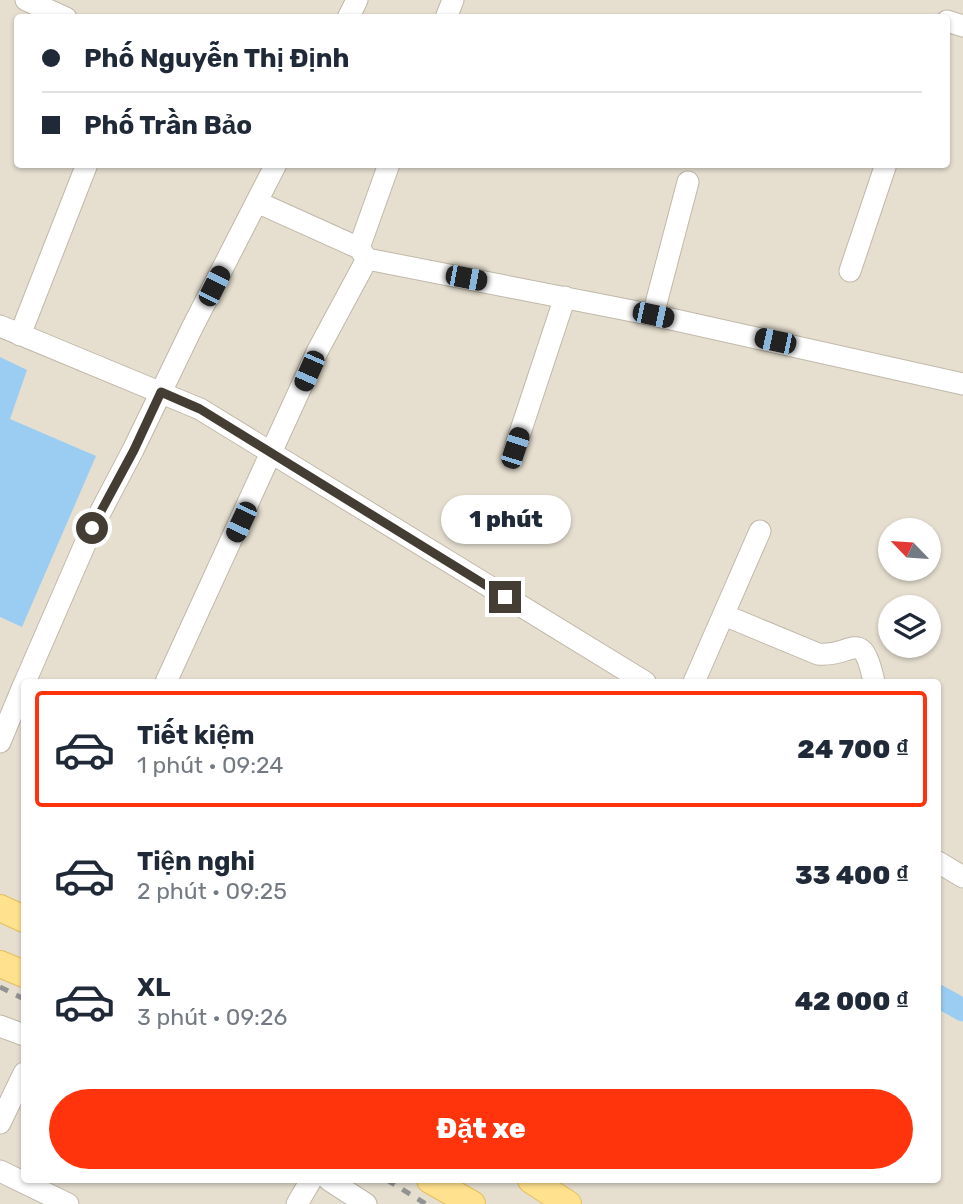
<!DOCTYPE html>
<html lang="vi">
<meta charset="utf-8">
<style>
:root{--surface:#fff;--page:#f6f6f7;--text:#1f2937;--muted:#747a83;--line:#e0e1e3;--accent:#ff340c}
body{margin:0;font-family:Rubik,sans-serif;background:var(--page);color:var(--text);height:100vh;display:flex;flex-direction:column;font-size:26px;white-space:nowrap}
*{box-sizing:border-box;margin:0}
p{font-size:23px;color:var(--muted)}
.icon{flex:none;width:38px;height:38px;fill:none;stroke:currentColor;stroke-width:2;stroke-linecap:round;stroke-linejoin:round}
.map{position:relative;flex:1;overflow:hidden}
.panel{position:absolute;left:21px;top:679px;width:920px;height:504px;display:flex;flex-direction:column;background:var(--surface);border-radius:7px;box-shadow:0 2px 5px #0004}
.panel>*{flex:none}
.hud{position:absolute;left:14px;top:14px;width:936px;height:154px;border-radius:7px;box-shadow:0 2px 5px #0004;display:grid;align-content:center;height:154px;padding:0 28px;background:var(--surface)}
.needle{width:46px;rotate:295deg}
.buttons{position:absolute;left:878px;top:518px;display:grid;gap:14px}
.buttons a{display:grid;place-items:center;width:63px;height:63px;border-radius:50%;background:var(--surface);box-shadow:0 2px 5px #0004;font-size:35px}
.end{position:absolute;width:32px;height:32px;margin:-16px;border:9px solid #433d33;background:#fff;box-shadow:0 0 0 4px #fff}
.from{border-radius:50%}
.bubble{position:absolute;height:49px;border-radius:24px;background:var(--surface);box-shadow:0 2px 5px #0004;font-size:23px;font-weight:800;line-height:49px;text-align:center}
.car{position:absolute;width:21px;height:42px;margin:-21px -10px;border-radius:9px;box-shadow:0 0 5px 2px #0007;background:linear-gradient(#222 24%,#8ab4d8 0 40%,#222 0 76%,#8ab4d8 0 86%,#222 0)}
.hud b{display:flex;align-items:center;gap:24px;height:66px;font-size:26px}
.hud b+b{border-top:2px solid var(--line)}
.hud i{width:18px;height:18px;background:var(--text)}
ul{padding:12px 0 0;list-style:none}
li{display:flex;align-items:center;gap:21px;height:116px;margin:0 14px 10px;padding:0 14px;border:4px solid transparent;border-radius:7px}
li div{flex:1}
li b{display:block;font-size:26px}
li em{font-style:normal;font-weight:800}
li.on{border-color:var(--accent)}
li>.icon{width:63px;height:63px;stroke-width:1.5}
.cta{display:flex;gap:14px;margin-top:auto;padding:14px 28px}
.cta a{flex:1;height:80px;border-radius:42px;background:var(--accent);color:#fff;font-size:28px;font-weight:800;line-height:80px;text-align:center}
.map>svg:first-child{display:block}
</style>
<div class="map">
<svg width="963" height="1204" viewBox="0 0 963 1204">
<rect width="100%" height="100%" fill="#f2ede2"/>
<!-- residential -->
<path fill="#e6dfd0" fill-rule="evenodd" d="M0,0H963V1204H0ZM18,18H947V164H18ZM891,530H929V569H891ZM891,607H929V646H891ZM24,682H938V1180H24Z"/>
<!-- water -->
<path fill="#9bcdf2" d="M0,357L27,370L10,419L96,456L22,627L0,617Z"/>
<g fill="none" stroke-linecap="round" stroke-linejoin="round">
<!-- canal -->
<path stroke="#9bcdf2" stroke-width="23" d="M938,996L963,1010"/>
<defs>
<path id="minor" d="M26,0L66,18
M348,18L357,0
M446,18L453,0
M947,21L963,26
M257,202L359,248L367,259L653,315L963,384
M359,248L389,164
M850,271L886,164
M653,315L688,182
M0,326L200,409L645,682
M20,335L87,164
M515,448L565,297
M724,615L818,654C852,658 862,624 874,682
M25,682L92,528L133,450L192,328L276,164
M166,682L318,350L367,259
M694,682L760,531
M0,742L24,684
M938,862L963,877
M0,1026L24,1035
M0,1123L24,1073
M0,1171L68,1204
M329,1180L366,1204
M297,1204L311,1180"/>
<path id="major" d="M0,908L24,919
M0,964L24,974
M430,1180L472,1204
M531,1180L568,1204"/>
</defs>
<!-- minor casing -->
<use href="#minor" stroke="#c0b8a8" stroke-width="23"/>
<!-- major casing -->
<use href="#major" stroke="#e6bf5c" stroke-width="28"/>
<!-- minor -->
<use href="#minor" stroke="#fff" stroke-width="21"/>
<!-- major -->
<use href="#major" stroke="#ffe18e" stroke-width="26"/>
<!-- rail -->
<path stroke="#939393" stroke-width="5" stroke-dasharray="9 9" stroke-linecap="butt" d="M0,987L24,999
M387,1180L426,1204"/>
</g>
<g fill="none" stroke-linecap="round" stroke-linejoin="round">
<!-- route -->
<path stroke="#433d33" stroke-width="9" d="M92,528L134,450L161,392L200,409L505,597"/>
</g>
</svg>
<div class="buttons">
<a><svg class="needle" viewBox="-14 -14 28 28"><path d="M0-13l5 13h-10z" fill="#e53935"/><path d="M0 13l5-13h-10z" fill="#747a83"/></svg></a>
<a><svg class="icon" aria-label="layers" viewBox="0 0 24 24"><path d="M12 4l9 5-9 5-9-5zM3 14l9 5 9-5"/></svg></a>
</div>
<i class="end from" style="left:92px;top:528px"></i>
<i class="end" style="left:505px;top:597px"></i>
<div class="bubble" style="left:441px;top:495px;width:130px">1 phút</div>
<i class="car" style="left:466px;top:278px;rotate:101deg"></i>
<i class="car" style="left:214px;top:286px;rotate:27deg"></i>
<i class="car" style="left:653px;top:315px;rotate:102deg"></i>
<i class="car" style="left:775px;top:341px;rotate:282deg"></i>
<i class="car" style="left:309px;top:371px;rotate:204deg"></i>
<i class="car" style="left:515px;top:448px;rotate:18deg"></i>
<i class="car" style="left:241px;top:522px;rotate:205deg"></i>
<div class="hud">
<b><i class="from"></i>Phố Nguyễn Thị Định</b>
<b><i></i>Phố Trần Bảo</b>
</div>
<section class="panel">
<ul>
<li class="on"><svg class="icon" aria-label="car" viewBox="0 0 24 24"><path d="M5 17H2v-5l4-1 3-4h7l3 4 3 1v5h-3M9 17h6M6 11h13"/><circle cx="7" cy="17" r="2"/><circle cx="17" cy="17" r="2"/></svg><div><b>Tiết kiệm</b><p>1 phút · 09:24</p></div><em>24 700 ₫</em></li>
<li><svg class="icon" aria-label="car" viewBox="0 0 24 24"><path d="M5 17H2v-5l4-1 3-4h7l3 4 3 1v5h-3M9 17h6M6 11h13"/><circle cx="7" cy="17" r="2"/><circle cx="17" cy="17" r="2"/></svg><div><b>Tiện nghi</b><p>2 phút · 09:25</p></div><em>33 400 ₫</em></li>
<li><svg class="icon" aria-label="car" viewBox="0 0 24 24"><path d="M5 17H2v-5l4-1 3-4h7l3 4 3 1v5h-3M9 17h6M6 11h13"/><circle cx="7" cy="17" r="2"/><circle cx="17" cy="17" r="2"/></svg><div><b>XL</b><p>3 phút · 09:26</p></div><em>42 000 ₫</em></li>
</ul>
<div class="cta"><a>Đặt xe</a></div>
</section>
</div>
